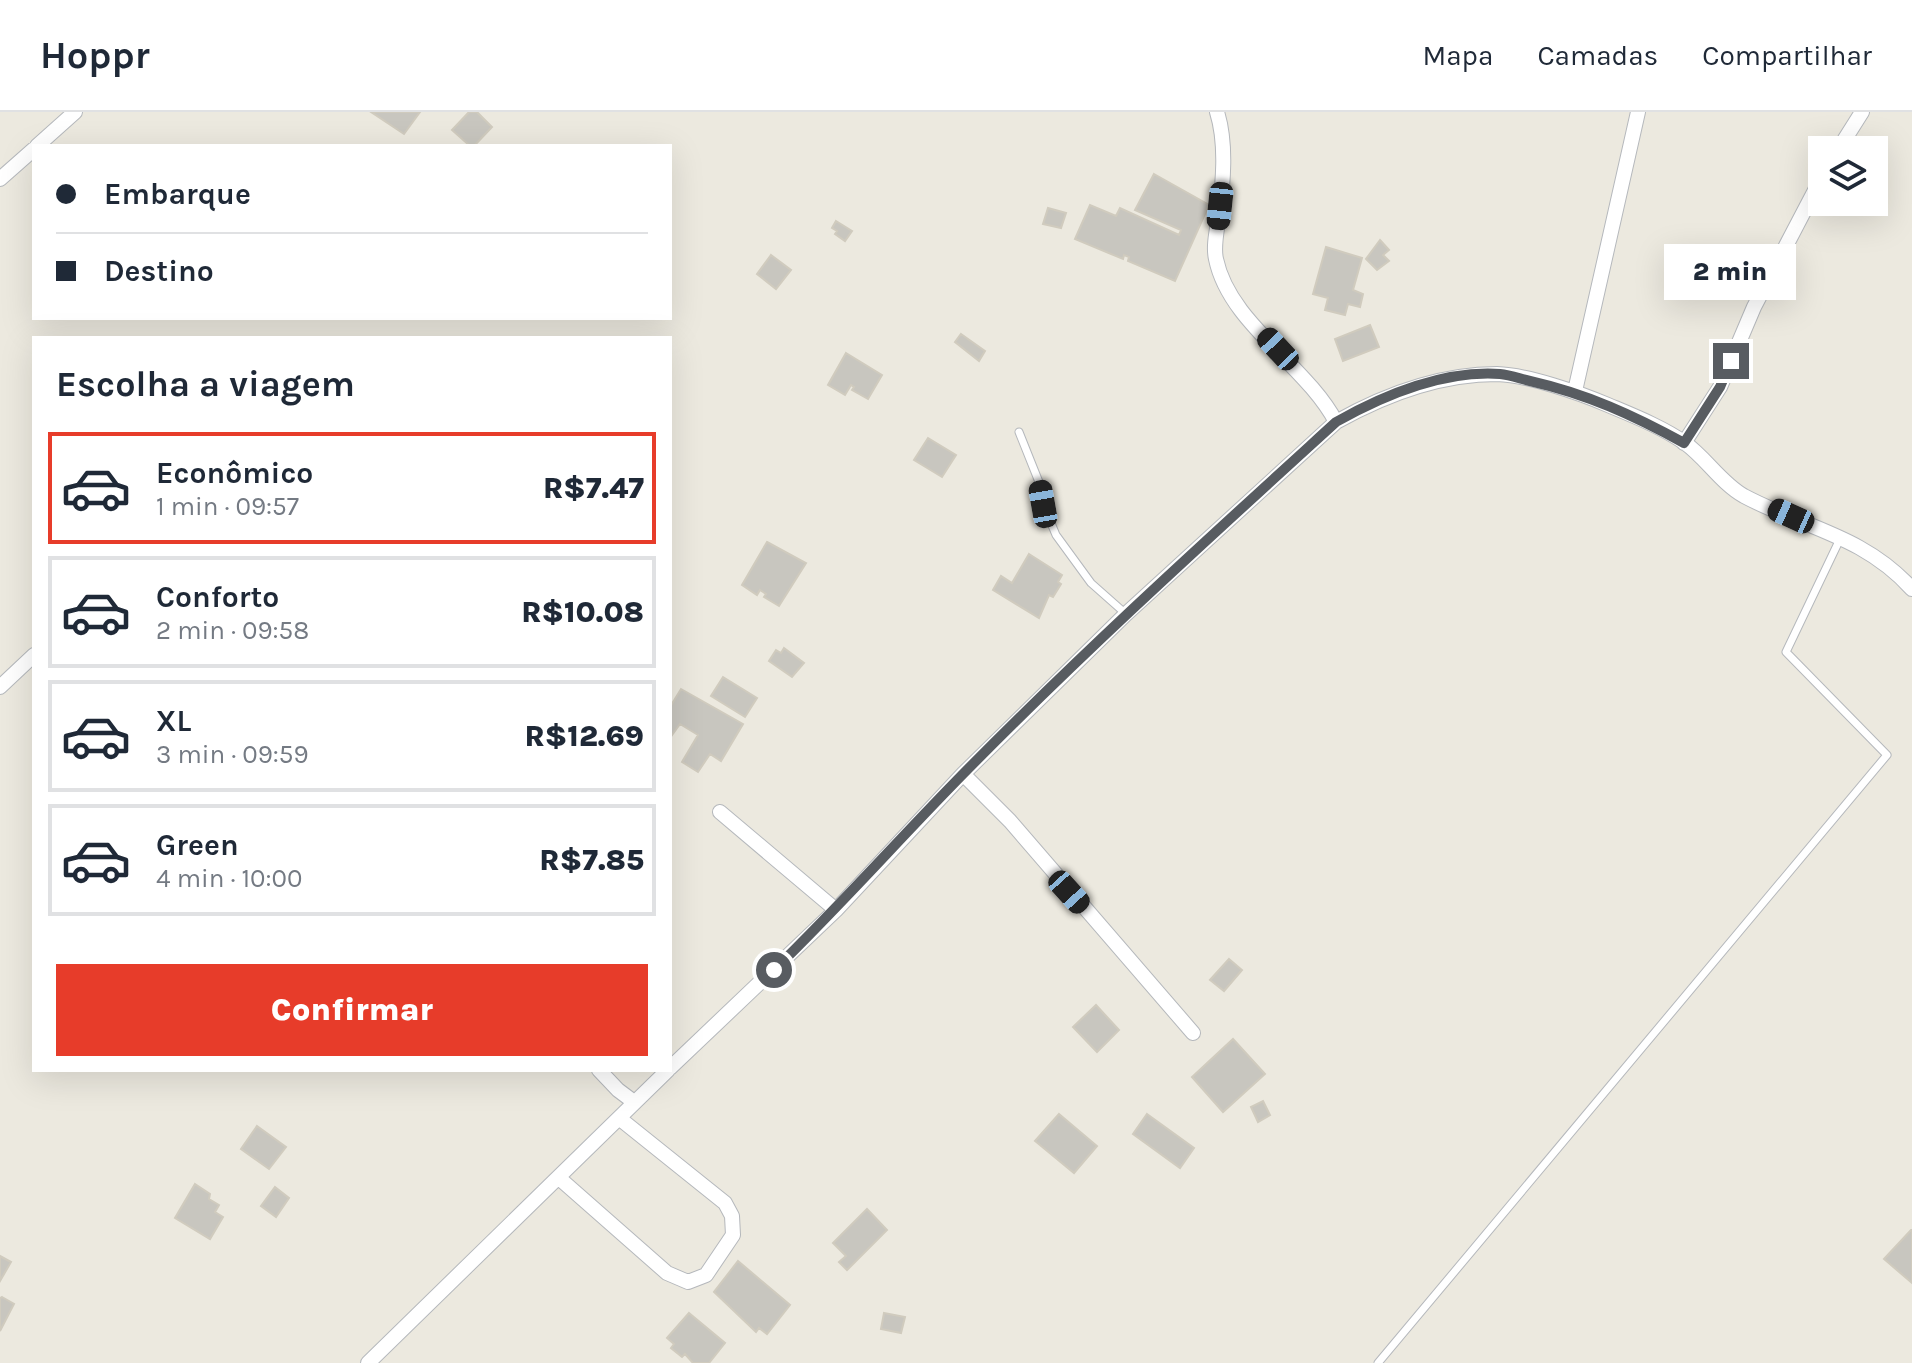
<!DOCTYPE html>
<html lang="pt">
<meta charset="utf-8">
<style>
:root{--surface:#fff;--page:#f6f6f7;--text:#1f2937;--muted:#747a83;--line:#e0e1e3;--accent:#e73c2a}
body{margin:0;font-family:Karla,sans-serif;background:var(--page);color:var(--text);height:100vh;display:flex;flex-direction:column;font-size:30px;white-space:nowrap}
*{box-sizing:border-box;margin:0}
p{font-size:26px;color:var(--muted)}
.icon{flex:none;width:44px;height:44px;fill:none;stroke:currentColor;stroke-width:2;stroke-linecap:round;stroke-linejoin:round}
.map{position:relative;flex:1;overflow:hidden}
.side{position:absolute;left:32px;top:224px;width:640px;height:736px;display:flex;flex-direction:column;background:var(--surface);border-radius:0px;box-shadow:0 8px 32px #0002}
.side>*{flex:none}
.hud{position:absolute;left:32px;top:32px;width:640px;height:176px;border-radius:0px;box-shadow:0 8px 32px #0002;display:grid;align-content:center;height:176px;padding:0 24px;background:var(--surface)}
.tools{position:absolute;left:1808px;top:24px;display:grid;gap:16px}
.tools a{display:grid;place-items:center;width:80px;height:80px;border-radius:0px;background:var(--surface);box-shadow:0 8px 32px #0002;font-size:40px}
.end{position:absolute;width:36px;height:36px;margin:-18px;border:10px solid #585c61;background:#fff;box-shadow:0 0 0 4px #fff}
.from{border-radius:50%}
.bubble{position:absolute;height:56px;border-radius:0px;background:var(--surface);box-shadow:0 8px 32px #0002;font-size:26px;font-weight:800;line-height:56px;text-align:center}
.car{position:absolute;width:24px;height:48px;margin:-24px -12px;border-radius:10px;box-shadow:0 0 6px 2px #0007;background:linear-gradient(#222 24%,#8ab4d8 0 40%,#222 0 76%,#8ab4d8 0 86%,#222 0)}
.hud b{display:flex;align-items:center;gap:28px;height:76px;font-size:30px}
.hud b+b{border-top:2px solid var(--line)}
.hud i{width:20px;height:20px;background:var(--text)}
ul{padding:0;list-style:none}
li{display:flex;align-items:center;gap:24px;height:112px;margin:0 16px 12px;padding:0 8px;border:4px solid var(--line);border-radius:0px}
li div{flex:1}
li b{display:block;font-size:30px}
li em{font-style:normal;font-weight:800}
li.active{border-color:var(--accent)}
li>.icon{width:72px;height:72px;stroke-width:1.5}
h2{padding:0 24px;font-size:36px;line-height:96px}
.primary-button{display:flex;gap:16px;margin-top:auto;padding:16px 24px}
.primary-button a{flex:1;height:92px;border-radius:0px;background:var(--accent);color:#fff;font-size:32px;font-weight:800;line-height:92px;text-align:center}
header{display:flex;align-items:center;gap:48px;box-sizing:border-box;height:112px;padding:0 40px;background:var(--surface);border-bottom:2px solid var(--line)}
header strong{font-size:38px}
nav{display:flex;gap:44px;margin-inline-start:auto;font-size:28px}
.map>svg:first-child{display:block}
</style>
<header>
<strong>Hoppr</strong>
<nav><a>Mapa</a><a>Camadas</a><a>Compartilhar</a></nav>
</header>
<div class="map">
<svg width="1912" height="1251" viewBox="0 0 1912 1251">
<rect width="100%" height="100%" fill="#ece9df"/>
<!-- building -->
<path fill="#c8c6bf" stroke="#d0cbbe" stroke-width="2" d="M371,0H420L404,22Z
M469,0H477L492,15L474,34H470L452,18Z
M1154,62L1209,93L1175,169L1128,149L1129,145L1124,143L1123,147L1075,127L1090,93L1116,104L1120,96L1179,123L1181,118L1135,98Z
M1048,96L1066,101L1061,116L1043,112Z
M836,109L852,119L845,129L835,122L837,119L832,116Z
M1380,128L1389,138L1383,143L1389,149L1377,158L1366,147Z
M1326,135L1362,146L1353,178L1363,182L1360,195L1348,192L1345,203L1325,198L1328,186L1313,182Z
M771,143L791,158L776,177L757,162Z
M1370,213L1379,235L1343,249L1335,227Z
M961,222L985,239L979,249L955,230Z
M846,241L882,263L868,287L852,278L854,275L851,273L845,283L828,273Z
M928,326L956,343L942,365L914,348Z
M767,430L806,451L779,494L764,485L766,482L760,478L757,483L742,473Z
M1029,442L1062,463L1058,470L1061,472L1053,485L1049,483L1039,506L993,478L1001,464L1012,471Z
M784,536L804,551L792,565L769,549L776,538L781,541Z
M723,565L757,586L745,605L711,584Z
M681,577L743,612L721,649L710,642L698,660L682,650L698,623L680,612L670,626V595Z
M1229,847L1242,858L1224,879L1210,868Z
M1096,893L1119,918L1097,940L1073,915Z
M1233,927L1265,962L1223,1000L1192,965Z
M1263,989L1270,1003L1258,1010L1251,995Z
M1059,1002L1097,1034L1074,1061L1035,1029Z
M1147,1002L1194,1036L1180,1056L1133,1022Z
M257,1014L286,1035L269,1057L241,1037Z
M195,1072L210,1082L209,1087L219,1093L215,1100L223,1105L210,1127L175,1106Z
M275,1075L289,1086L276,1105L261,1094Z
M867,1097L887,1118L847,1158L839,1150L846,1144L833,1131Z
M1911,1118H1912V1171L1884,1147Z
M0,1144L11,1150L0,1169Z
M738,1149L790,1193L767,1222L759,1216L756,1220L714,1180Z
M2,1185L14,1192L0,1219V1186Z
M689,1201L725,1231L709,1251H693L685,1242L682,1245L671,1236L674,1232L667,1226Z
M884,1201L905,1205L901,1221L881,1217Z"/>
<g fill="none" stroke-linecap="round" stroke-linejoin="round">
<defs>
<path id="service" d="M1019,320L1039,370L1043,392L1056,423L1091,471L1126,502
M1378,1251L1887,643L1786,540L1840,427"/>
<path id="minor" d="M1217,0C1227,32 1223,71 1219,104C1217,118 1213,134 1216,147C1229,211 1306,253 1336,310
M37,34L75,0
M1838,38L1862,0
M0,67L34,37
M1575,279L1638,0
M1684,331L1720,275L1754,195L1822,65
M0,575L34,543
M963,662L1010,709L1193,921
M720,700L836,798
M670,956L836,798L963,662L1126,502L1336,310C1386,282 1440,262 1497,262C1528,263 1580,281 1608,293C1634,304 1662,315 1685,331C1706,346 1721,371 1744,384C1804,416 1863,423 1912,477
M599,958L618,978L634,990
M559,1066L667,1161L688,1170L706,1163L733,1123L732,1104L725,1091L619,1006
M368,1251L668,958"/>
</defs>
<!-- service casing -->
<use href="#service" stroke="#b5b8bc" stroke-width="9"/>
<!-- minor casing -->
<use href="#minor" stroke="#b5b8bc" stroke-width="16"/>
<!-- service -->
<use href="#service" stroke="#fff" stroke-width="7"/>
<!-- minor -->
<use href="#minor" stroke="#fff" stroke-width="14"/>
</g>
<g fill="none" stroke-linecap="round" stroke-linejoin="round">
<!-- route -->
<path stroke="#585c61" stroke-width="10" d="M774,858C840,794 900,726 964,661C1084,539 1210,425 1336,310C1384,283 1444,258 1500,262C1510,263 1521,267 1530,269C1587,282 1633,303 1684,331L1720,275L1731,249"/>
</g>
</svg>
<div class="tools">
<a><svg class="icon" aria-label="layers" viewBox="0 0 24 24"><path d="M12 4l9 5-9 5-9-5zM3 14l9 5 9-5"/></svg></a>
</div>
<i class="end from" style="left:774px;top:858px"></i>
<i class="end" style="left:1731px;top:249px"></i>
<div class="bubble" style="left:1664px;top:132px;width:132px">2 min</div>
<i class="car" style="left:1220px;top:94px;rotate:186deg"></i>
<i class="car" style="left:1278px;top:237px;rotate:317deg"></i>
<i class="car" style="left:1043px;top:392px;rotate:350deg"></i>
<i class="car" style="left:1791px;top:404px;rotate:294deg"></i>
<i class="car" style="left:1069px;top:780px;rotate:138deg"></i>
<div class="hud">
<b><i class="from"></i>Embarque</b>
<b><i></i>Destino</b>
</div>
<section class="side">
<h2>Escolha a viagem</h2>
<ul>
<li class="active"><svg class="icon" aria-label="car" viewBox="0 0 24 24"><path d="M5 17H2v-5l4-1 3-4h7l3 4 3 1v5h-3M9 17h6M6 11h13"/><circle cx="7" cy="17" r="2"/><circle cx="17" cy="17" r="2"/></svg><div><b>Econômico</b><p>1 min · 09:57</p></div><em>R$7.47</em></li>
<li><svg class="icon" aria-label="car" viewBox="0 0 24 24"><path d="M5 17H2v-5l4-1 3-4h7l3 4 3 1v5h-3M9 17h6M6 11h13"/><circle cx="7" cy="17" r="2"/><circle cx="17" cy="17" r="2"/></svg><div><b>Conforto</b><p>2 min · 09:58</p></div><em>R$10.08</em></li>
<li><svg class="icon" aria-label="car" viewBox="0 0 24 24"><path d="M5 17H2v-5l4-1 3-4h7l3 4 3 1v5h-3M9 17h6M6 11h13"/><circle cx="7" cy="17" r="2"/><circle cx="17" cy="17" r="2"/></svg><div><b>XL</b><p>3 min · 09:59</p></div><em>R$12.69</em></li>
<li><svg class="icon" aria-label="car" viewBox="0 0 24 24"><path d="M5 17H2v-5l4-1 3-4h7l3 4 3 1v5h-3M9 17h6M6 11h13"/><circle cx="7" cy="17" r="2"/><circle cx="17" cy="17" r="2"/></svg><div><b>Green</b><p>4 min · 10:00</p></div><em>R$7.85</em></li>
</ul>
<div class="primary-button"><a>Confirmar</a></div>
</section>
</div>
